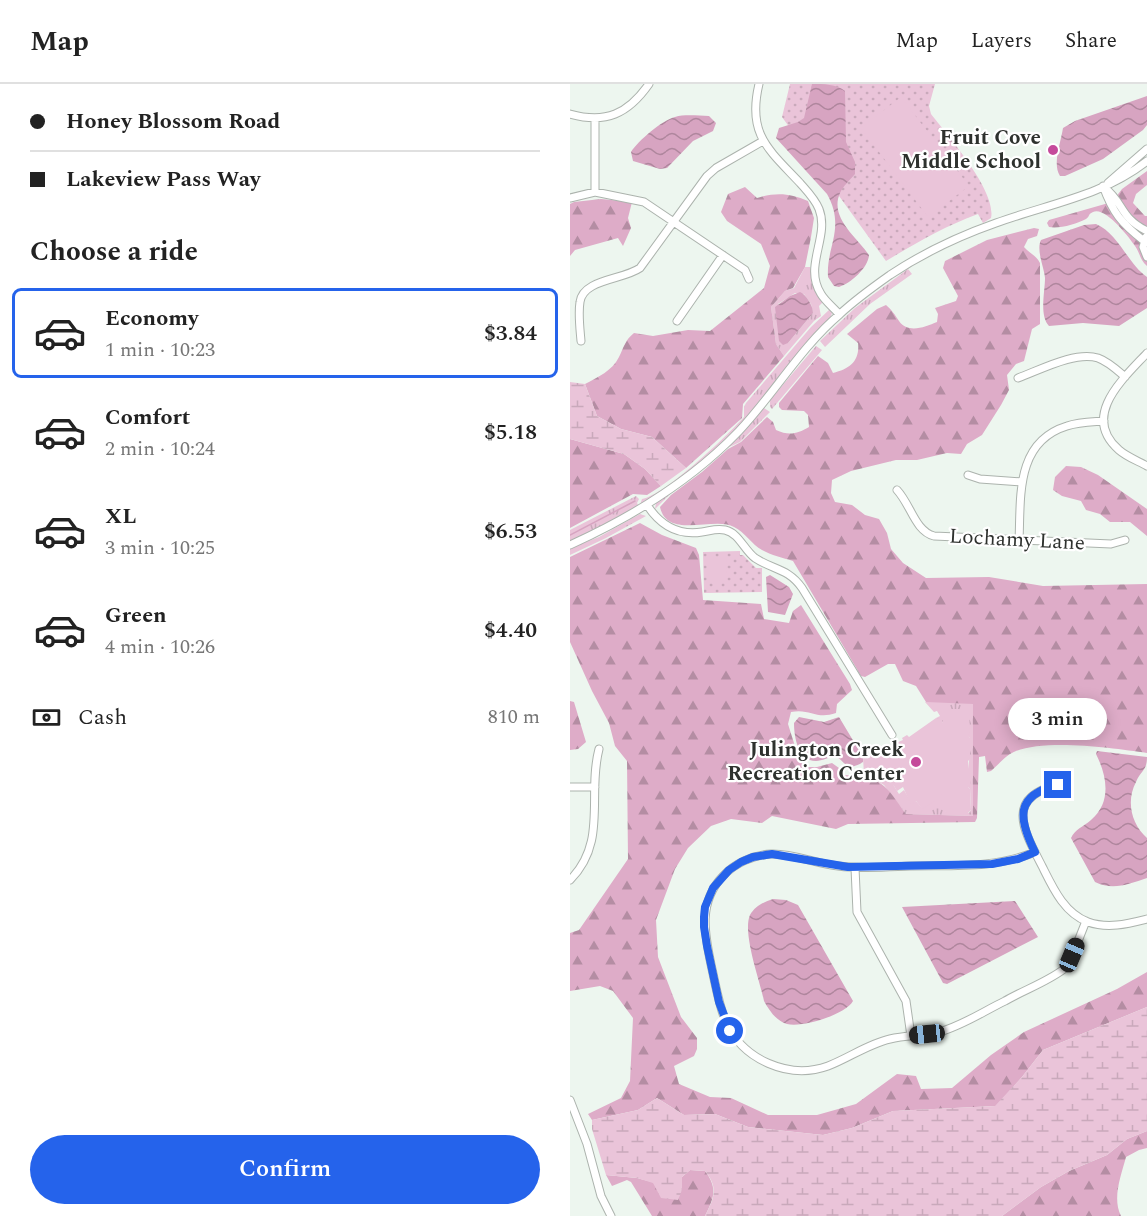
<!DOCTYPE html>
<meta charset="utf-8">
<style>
:root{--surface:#fff;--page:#f2f2f2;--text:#222;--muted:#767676;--line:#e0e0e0;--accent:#2563eb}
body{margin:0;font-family:Spectral,serif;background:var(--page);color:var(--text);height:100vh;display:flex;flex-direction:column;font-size:22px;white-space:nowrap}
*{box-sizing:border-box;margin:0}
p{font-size:20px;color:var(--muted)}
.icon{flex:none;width:33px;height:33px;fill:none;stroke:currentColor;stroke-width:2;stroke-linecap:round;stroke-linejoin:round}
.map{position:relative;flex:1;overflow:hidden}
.details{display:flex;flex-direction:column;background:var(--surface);width:570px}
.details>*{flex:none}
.guide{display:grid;align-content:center;height:132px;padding:0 30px;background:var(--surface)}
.end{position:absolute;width:27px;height:27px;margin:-14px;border:8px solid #2563eb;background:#fff;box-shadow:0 0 0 3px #fff}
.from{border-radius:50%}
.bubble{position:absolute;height:42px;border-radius:21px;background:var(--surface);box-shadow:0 3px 15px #0003;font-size:20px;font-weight:600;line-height:42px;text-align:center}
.car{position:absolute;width:18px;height:36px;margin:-18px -9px;border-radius:8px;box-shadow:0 0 4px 2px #0007;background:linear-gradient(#222 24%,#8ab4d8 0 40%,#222 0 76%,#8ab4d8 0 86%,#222 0)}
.guide b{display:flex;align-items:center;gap:21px;height:57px;font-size:22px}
.guide b+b{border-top:2px solid var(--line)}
.guide i{width:15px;height:15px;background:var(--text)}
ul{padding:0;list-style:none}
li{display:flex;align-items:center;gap:18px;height:90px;margin:0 12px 9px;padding:0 18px;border:3px solid transparent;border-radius:9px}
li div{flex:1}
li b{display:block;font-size:22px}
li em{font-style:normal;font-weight:600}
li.on{border-color:var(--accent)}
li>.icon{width:54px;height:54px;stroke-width:1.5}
h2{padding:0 30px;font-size:27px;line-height:72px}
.pay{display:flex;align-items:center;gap:15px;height:66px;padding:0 30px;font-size:22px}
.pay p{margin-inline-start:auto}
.action{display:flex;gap:12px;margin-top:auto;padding:12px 30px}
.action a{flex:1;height:69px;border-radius:36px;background:var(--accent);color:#fff;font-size:24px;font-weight:600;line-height:69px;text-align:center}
header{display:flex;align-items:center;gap:36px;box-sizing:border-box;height:84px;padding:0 30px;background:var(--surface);border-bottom:2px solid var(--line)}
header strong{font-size:28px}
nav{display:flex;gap:33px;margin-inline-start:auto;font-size:21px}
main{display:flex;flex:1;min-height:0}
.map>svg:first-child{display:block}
</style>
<header>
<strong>Map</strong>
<nav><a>Map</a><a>Layers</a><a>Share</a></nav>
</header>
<main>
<section class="details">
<div class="guide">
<b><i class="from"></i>Honey Blossom Road</b>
<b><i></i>Lakeview Pass Way</b>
</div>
<h2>Choose a ride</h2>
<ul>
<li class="on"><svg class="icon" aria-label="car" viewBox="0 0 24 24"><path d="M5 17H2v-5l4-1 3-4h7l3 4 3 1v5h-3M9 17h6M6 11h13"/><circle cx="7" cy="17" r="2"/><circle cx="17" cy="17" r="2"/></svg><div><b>Economy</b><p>1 min · 10:23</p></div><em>$3.84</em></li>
<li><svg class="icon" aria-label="car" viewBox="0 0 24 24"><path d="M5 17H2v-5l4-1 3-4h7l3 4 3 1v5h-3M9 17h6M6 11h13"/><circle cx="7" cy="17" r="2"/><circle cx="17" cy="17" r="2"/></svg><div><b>Comfort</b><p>2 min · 10:24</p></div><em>$5.18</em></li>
<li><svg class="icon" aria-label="car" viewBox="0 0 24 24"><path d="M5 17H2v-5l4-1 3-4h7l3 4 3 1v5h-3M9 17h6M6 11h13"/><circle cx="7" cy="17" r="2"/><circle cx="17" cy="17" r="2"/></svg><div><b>XL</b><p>3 min · 10:25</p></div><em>$6.53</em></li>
<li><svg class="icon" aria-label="car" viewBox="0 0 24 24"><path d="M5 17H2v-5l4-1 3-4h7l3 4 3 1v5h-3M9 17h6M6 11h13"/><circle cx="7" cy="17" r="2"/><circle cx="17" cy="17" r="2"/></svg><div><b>Green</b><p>4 min · 10:26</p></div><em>$4.40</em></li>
</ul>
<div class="pay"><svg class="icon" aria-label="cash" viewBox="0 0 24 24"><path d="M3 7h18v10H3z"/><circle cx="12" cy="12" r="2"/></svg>Cash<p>810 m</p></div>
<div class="action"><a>Confirm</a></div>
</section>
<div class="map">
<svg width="577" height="1132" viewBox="0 0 577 1132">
<defs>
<pattern id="grass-tufts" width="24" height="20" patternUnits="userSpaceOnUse" patternTransform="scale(1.5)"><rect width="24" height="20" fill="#eac4d9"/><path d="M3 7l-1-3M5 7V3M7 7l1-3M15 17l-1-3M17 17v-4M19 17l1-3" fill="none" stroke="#c9a9bb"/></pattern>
<pattern id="forest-firs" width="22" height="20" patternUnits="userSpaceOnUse" patternTransform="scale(1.5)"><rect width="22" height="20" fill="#deacc8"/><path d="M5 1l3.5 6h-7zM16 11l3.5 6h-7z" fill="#b48da3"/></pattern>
<pattern id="wetland-marsh" width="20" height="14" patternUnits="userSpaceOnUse" patternTransform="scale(1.5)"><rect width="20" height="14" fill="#eac4d9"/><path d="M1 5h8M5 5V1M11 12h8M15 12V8" fill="none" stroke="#c9a9bb"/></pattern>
<pattern id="park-dots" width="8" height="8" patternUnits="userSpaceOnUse" patternTransform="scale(1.5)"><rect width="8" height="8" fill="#eac4d9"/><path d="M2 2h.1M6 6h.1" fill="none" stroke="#c9a9bb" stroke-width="1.8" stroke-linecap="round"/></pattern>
<pattern id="water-waves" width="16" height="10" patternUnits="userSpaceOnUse" patternTransform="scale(1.5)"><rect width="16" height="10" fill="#d7a4c1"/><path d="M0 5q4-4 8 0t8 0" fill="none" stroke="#af869d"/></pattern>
</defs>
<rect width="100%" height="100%" fill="#edf6ef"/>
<!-- grass -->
<path fill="url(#grass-tufts)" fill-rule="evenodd" d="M235,183H240L244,202L253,218L249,222L251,232L244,237L214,272L206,260L201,223L215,207L224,204ZM225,209L234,210L241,220L243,229L218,259L208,220Z
M338,185L342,190L300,220L255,263L250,257L285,224Z
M260,225L262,229L260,235L168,343L130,379L70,421L72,415C95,411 157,352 174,333V323L176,319L241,243Z
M246,262L252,266L202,325L200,323V316Z
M194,324L200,328L170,358L157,364L100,410L85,425L86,419L173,346Z
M66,412L69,415L67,419L69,423L0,458V446Z
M70,430L76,432L36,454L0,471V464L29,453Z
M362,617L403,619V732L336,730L314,701L302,694L312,689L324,702L329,710L334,706L341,718L346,717L352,724L364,709H372L375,718V727L399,729L401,726L400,705L398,703L400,654L374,628V640L366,634L370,632L367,627L364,628L355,618Z"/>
<!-- forest -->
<path fill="url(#forest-firs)" d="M577,87V101L566,110L563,119L575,132H577V182C570,176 570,169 565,162C559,153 535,122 523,128C517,131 521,131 516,135C507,140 489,145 479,143L477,139L479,136L542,118L552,105Z
M175,103L187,114C206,108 220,109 238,117L244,134L241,153L235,183L223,204L215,207L201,223L206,260L214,272L173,320L172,334L116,384L82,353L51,345L27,332L15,300C28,293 42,287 49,273C54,263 55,256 64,249L83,252L118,246L140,247L194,204L200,182L191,160L157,137L151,128L158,110Z
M31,115L62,118L58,134L61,144L53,162L48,154L5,166L0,172V120L4,118Z
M464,144L469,145L467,152L458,155L454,163C460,170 466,171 470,179V240L462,245L454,277L446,280L437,291L439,306L431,321L412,351L397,360L391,370L377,369L347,376H326L281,387L262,396L261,409L265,418L282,421L295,431L309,435L317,449L321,465L333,479L356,494L419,493L473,502L577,500V669C543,664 478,655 446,667C437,670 428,681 421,687L417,688L415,672L409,673L407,734L405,738L278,740L266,745L202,732L192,739L161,735L141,742L118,764L105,785L86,836L88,873L111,933L127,954V965L124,972L104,982L109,1000L140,1013L161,1014L198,1031H247L286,1020L327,990L346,992L351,1005L382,1004L421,971L454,948L547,905L577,888V923L473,966L452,993L426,1022L323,1027L282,1044L253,1051L178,1043L145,1030L114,1031L87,1014L68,1026L22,1036L18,1030L51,1014L60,997L63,934L43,907L30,902L0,907V849L9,846L58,775L57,677L45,662L39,639L22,607L0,558V473L70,439L92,451L126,464L129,471L133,516L191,520L194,535L219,539L223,527L231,521L280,600L282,606L267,620L266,629C246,636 240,624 221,628L218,640L229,675L239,683H247L262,679L269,684L274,691C313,694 314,699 336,730L403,732V620L356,618L346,602L333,597L325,580H318L295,593L291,592L223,477C213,474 201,471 192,466C182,461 175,448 164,443C145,432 97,456 90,423L101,411L132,388L158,365L171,358L197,333L203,338L206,346C219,352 227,350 239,343L238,331L234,327L212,326L209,323V319L248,272L258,279L263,289C280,285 290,277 288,259L277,250L307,225L316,221C322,226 325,231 329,237C338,250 355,243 367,238L368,230L365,224L386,217L388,212L373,184L375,177L417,156Z
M0,355L54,370L75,385L91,402L77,411L63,410L0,444Z
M496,382L511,383L528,391L577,425V452L560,438H540L530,430L516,426L511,417L492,412L483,406L485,393Z
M0,617L4,618L16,658L8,665L0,666Z
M577,1047V1064L569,1066L556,1073C551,1092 542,1114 551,1132H432L471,1103L499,1087L537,1071L557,1055Z
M120,1086L135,1087C148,1104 144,1114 135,1132H82L61,1098L57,1096L42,1102L36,1091L67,1094L112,1106V1093Z"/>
<!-- wetland -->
<path fill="url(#wetland-marsh)" d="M0,298L15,300L27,332L51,345L82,353L116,384L91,402L75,385L54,370L0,355Z
M577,923V1047L557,1055L537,1071L499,1087L471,1103L432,1132H135C144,1114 149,1104 135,1087L120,1086L112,1093V1106L108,1116L91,1114L83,1099L67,1094L36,1091L22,1045V1036L68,1026L87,1014L114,1031L145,1030L178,1043L253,1051L282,1044L323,1027L425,1022L452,993L473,966Z"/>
<!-- park -->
<path fill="url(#park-dots)" d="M220,0H365L359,22L361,30C377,51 427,107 421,134L413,139L408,130C375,142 346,159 316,177L212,33Z
M170,467V471H173L186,484H192V508L134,509L133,468Z"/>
<!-- garden -->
<path fill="#eac4d9" d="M331,13L399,102L358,133L291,44Z
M139,475H156L157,497H139Z
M376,625H397L399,627L400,648L398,651L400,654V675L398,677L401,701L398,703L400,705L401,726L398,729H378L375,727V718H372L371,709H365L363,713L365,717L352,725L346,717L341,721L333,703L327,707L324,702L313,697L314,692L312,689L302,694L294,690L293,674L302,668L305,672L320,662L321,664L326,659L333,656L332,654L337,651L339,653L366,634L372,635V639H374V627Z"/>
<!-- water -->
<path fill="url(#water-waves)" d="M242,0C253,0 267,0 275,7L276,58L285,78V90C280,96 273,102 270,109C259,134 287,153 299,171C298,184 281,199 269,203L264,202L258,193C256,162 276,144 257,110L206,54L209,44L228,38L234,34Z
M577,12V41L573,46L533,75L495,92H490C482,80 491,58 493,44L505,37Z
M139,32L146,39L143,47L123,57L97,84L90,85L63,77L61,68C68,57 92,36 105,33C115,30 129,32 139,32Z
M526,140C548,149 558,180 577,193V224L549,242L513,239L479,242C469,232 475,207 475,194C474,183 466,166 471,156L514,141Z
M230,208C236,210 243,222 243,229L218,259L213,261L209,257L205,223L220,212Z
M200,491L219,503L223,510L215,531L198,528L196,493Z
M229,633L254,638L269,633L293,673V678C275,689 277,678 265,672C259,673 252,677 246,677C228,677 224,653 224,639Z
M527,667L577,673C577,687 571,686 566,698C556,717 561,740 577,754V794C559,800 543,807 525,798L501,754C505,745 513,743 521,736C542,718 537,692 526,670Z
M203,815L216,816L228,821L283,917C275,931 232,944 217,940C206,937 199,926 194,917C190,897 172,849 180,831C185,822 194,818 203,815Z
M445,817L468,853L377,900L373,899L332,823Z"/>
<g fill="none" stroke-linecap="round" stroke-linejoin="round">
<!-- stream -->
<path stroke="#d7a4c1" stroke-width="1.5" d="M0,451L65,417"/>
<defs>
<path id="minor" d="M189,0C177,50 198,65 230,99C237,107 245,115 249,125C260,153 233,182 251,210C255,217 263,223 269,230
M0,30C36,40 58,30 79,0
M25,35V108
M538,99L577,65
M533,102C543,129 551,139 574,157
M535,104C554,119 550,134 577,147
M0,114L25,108L74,118L175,186L179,195
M576,153L573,163L577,173
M107,237L153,171
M11,257C10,245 8,230 10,218C13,195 53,196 70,184L137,92L146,84L193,57
M577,269C554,294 510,332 549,366C557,373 568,377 577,382
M448,294C470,286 505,267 528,274C539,278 547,286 555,293
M398,391L410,395L452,398
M327,406C341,421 345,447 364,452L541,460L555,456
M77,421C90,441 107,452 132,448C140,447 146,444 155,446C169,449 174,466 185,474C203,486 218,484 232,504L322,651
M449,457C451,413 445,358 497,342C509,338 522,338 534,337
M0,461C62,433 121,397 169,347C204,310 231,263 270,230C285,216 303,203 320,191C353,169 389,152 426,139C478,120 533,112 577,77
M488,701C434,713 454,747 472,782C483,804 494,829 518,838C538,845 557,840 577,835
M0,703H25
M465,768C424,785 384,781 340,782C316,783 292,785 268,782C246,780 223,769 201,770C183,771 165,779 153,792C127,819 135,852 142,885C146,903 149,922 156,938C173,976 219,996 258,982C279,974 298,960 320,955C336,951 353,952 369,948C392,942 414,927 435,917C454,906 477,898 494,885L499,880L516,837
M285,784L287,828L336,917L341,952
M0,796C38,758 17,711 29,665
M0,1016L17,1060L31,1112L41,1132"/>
</defs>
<!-- minor casing -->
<use href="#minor" stroke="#acb3ad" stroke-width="9"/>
<!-- minor -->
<use href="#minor" stroke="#fff" stroke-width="7"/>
</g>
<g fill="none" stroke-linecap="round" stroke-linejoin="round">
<!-- route -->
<path stroke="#2563eb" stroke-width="8" d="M160,947L149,918L137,862L134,843V833L135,823L143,804L159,786L171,778L183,773L202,770L278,783L422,780L448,775L465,768C448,734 445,711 488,701"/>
</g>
<!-- markers -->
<g fill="#c54a9b" stroke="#fff" stroke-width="2">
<circle cx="483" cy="66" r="6"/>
<circle cx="346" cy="678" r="6"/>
</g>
<g text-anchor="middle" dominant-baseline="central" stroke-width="4.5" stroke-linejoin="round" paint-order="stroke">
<!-- poi labels -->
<g font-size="21" font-weight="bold" fill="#2e312e" stroke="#fff" text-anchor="end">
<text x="471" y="54">Fruit Cove<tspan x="471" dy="24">Middle School</tspan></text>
<text x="334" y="666">Julington Creek<tspan x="334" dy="24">Recreation Center</tspan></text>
</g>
<!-- street labels -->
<g font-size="21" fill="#2e312e" stroke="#fff">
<text transform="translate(447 456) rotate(3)">Lochamy Lane</text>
</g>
</g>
</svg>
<i class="end from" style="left:160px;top:947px"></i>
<i class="end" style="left:488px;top:701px"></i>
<div class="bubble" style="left:438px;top:614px;width:99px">3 min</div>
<i class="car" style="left:502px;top:871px;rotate:23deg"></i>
<i class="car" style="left:357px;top:950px;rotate:264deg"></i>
</div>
</main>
